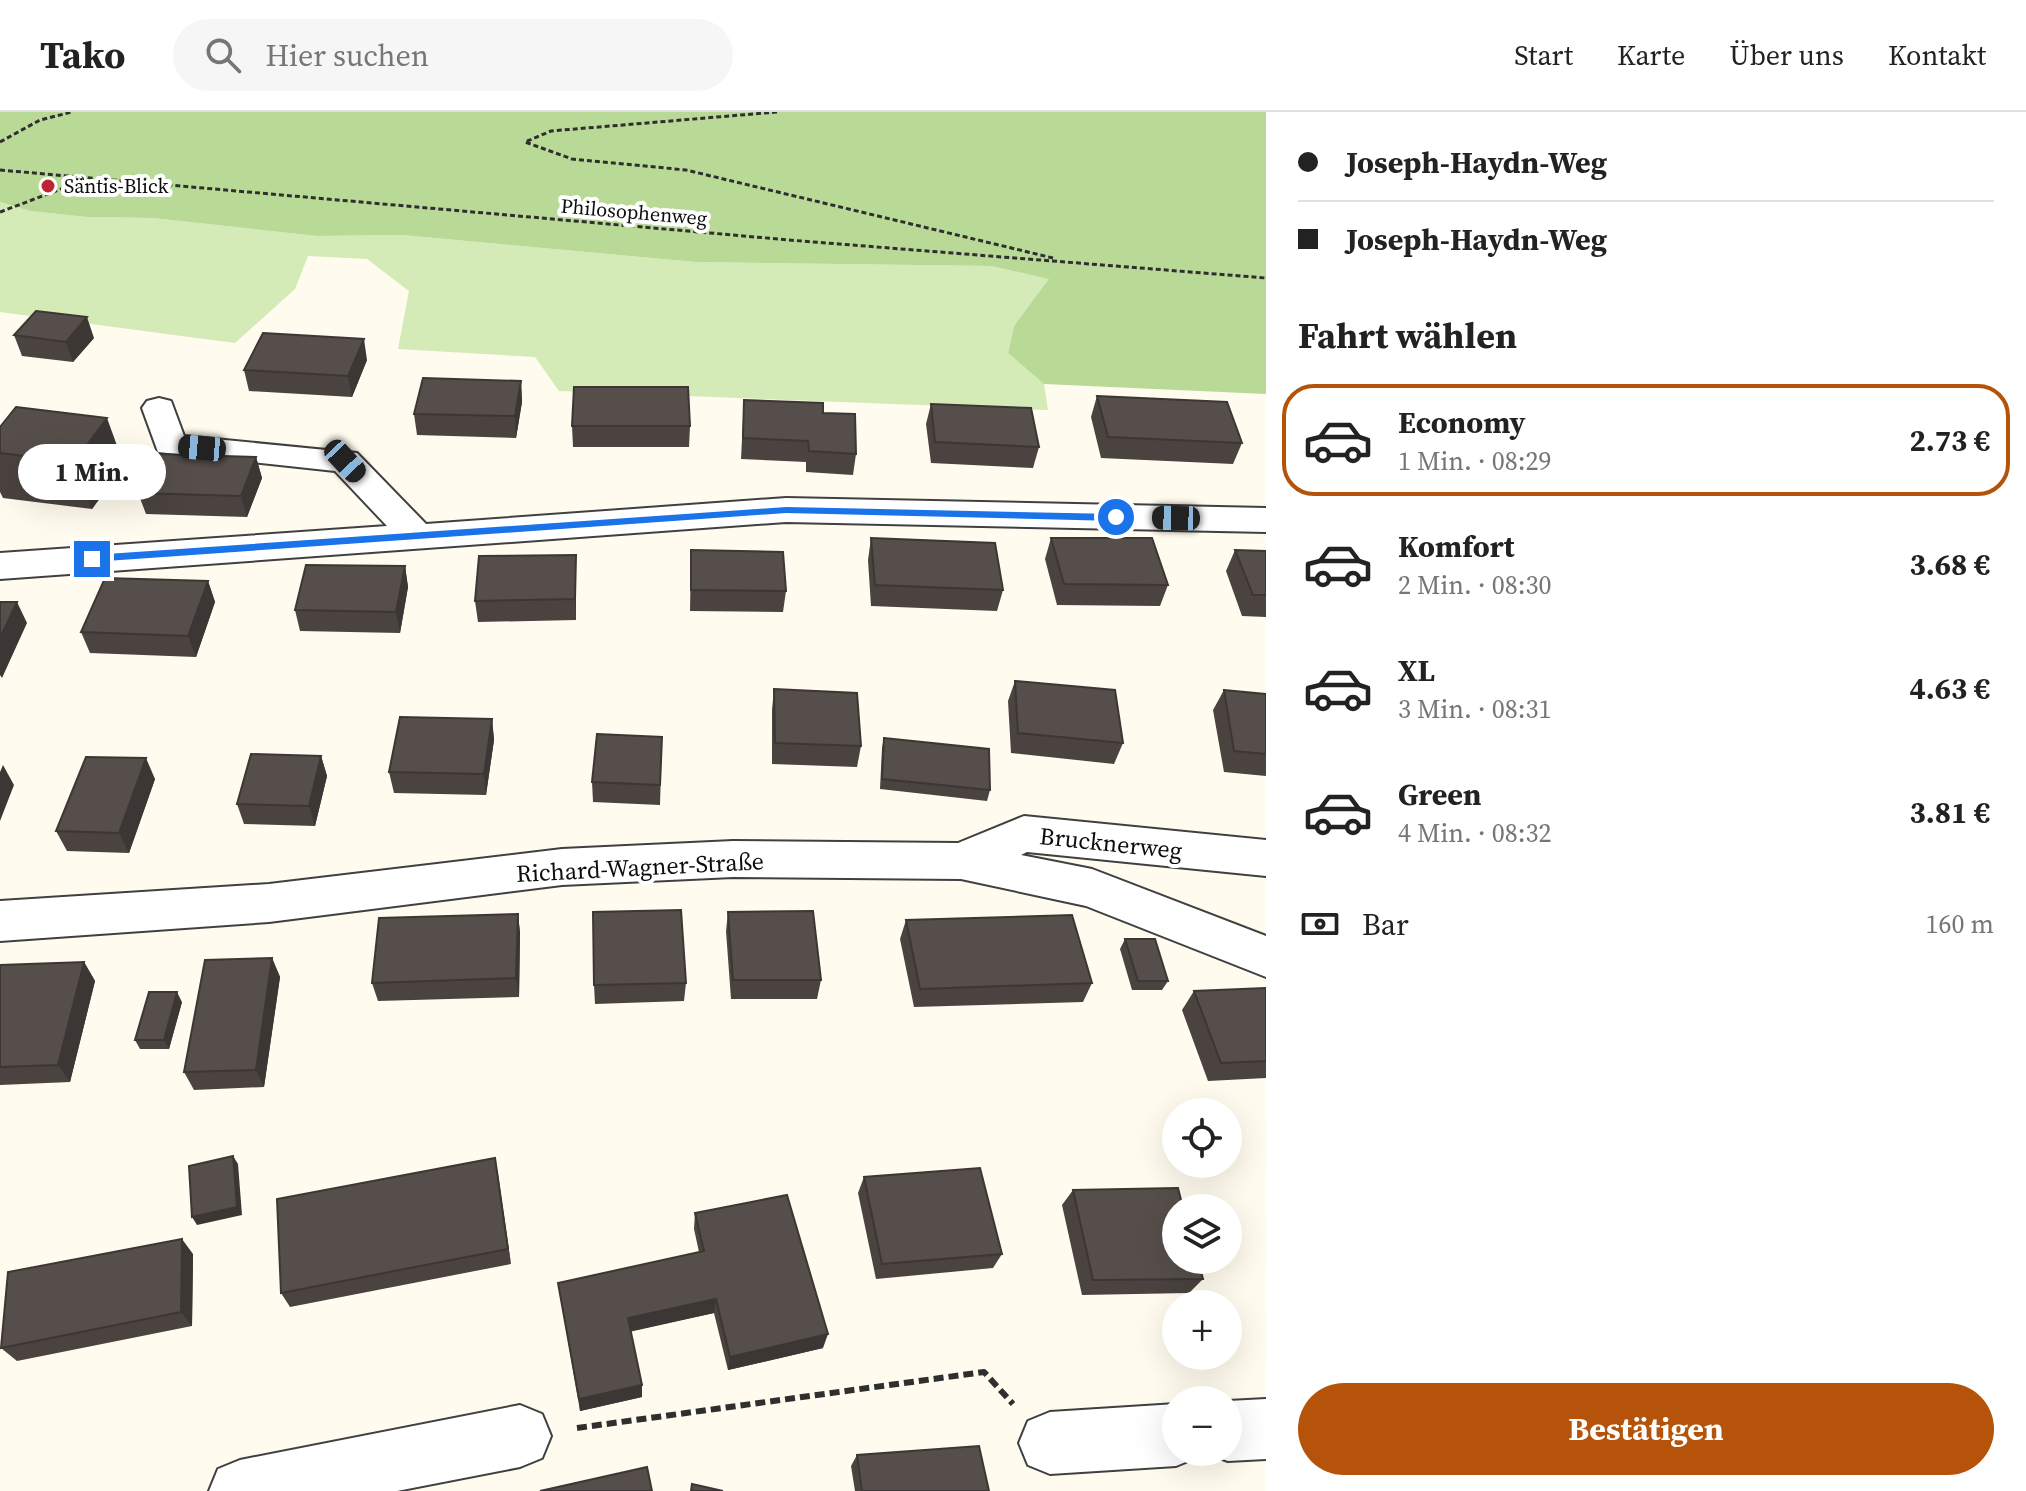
<!DOCTYPE html>
<html lang="de">
<meta charset="utf-8">
<style>
:root{--surface:#fff;--page:#f6f6f6;--text:#222;--muted:#767676;--line:#e0e0e0;--accent:#b45309}
body{margin:0;font-family:"Source Serif 4",serif;background:var(--page);color:var(--text);height:100vh;display:flex;flex-direction:column;font-size:30px;white-space:nowrap}
*{box-sizing:border-box;margin:0}
p{font-size:26px;color:var(--muted)}
.icon{flex:none;width:44px;height:44px;fill:none;stroke:currentColor;stroke-width:2;stroke-linecap:round;stroke-linejoin:round}
.map{position:relative;flex:1;overflow:hidden}
.drawer{display:flex;flex-direction:column;background:var(--surface);width:760px}
.drawer>*{flex:none}
.hud{display:grid;align-content:center;height:176px;padding:0 32px;background:var(--surface)}
.tools{position:absolute;left:1162px;top:986px;display:grid;gap:16px}
.tools a{display:grid;place-items:center;width:80px;height:80px;border-radius:50%;background:var(--surface);box-shadow:0 8px 32px #0002;font-size:40px}
.end{position:absolute;width:36px;height:36px;margin:-18px;border:10px solid #1a73e8;background:#fff;box-shadow:0 0 0 4px #fff}
.from{border-radius:50%}
.bubble{position:absolute;height:56px;border-radius:28px;background:var(--surface);box-shadow:0 8px 32px #0002;font-size:26px;font-weight:700;line-height:56px;text-align:center}
.car{position:absolute;width:24px;height:48px;margin:-24px -12px;border-radius:10px;box-shadow:0 0 6px 2px #0007;background:linear-gradient(#222 24%,#8ab4d8 0 40%,#222 0 76%,#8ab4d8 0 86%,#222 0)}
.hud b{display:flex;align-items:center;gap:28px;height:76px;font-size:30px}
.hud b+b{border-top:2px solid var(--line)}
.hud i{width:20px;height:20px;background:var(--text)}
ul{padding:0;list-style:none}
li{display:flex;align-items:center;gap:24px;height:112px;margin:0 16px 12px;padding:0 16px;border:4px solid transparent;border-radius:32px}
li div{flex:1}
li b{display:block;font-size:30px}
li em{font-style:normal;font-weight:700}
li.on{border-color:var(--accent)}
li>.icon{width:72px;height:72px;stroke-width:1.5}
h2{padding:0 32px;font-size:36px;line-height:96px}
.pay{display:flex;align-items:center;gap:20px;height:88px;padding:0 32px;font-size:30px}
.pay p{margin-inline-start:auto}
.button{display:flex;gap:16px;margin-top:auto;padding:16px 32px}
.button a{flex:1;height:92px;border-radius:48px;background:var(--accent);color:#fff;font-size:32px;font-weight:700;line-height:92px;text-align:center}
header{display:flex;align-items:center;gap:48px;box-sizing:border-box;height:112px;padding:0 40px;background:var(--surface);border-bottom:2px solid var(--line)}
header strong{font-size:38px}
nav{display:flex;gap:44px;margin-inline-start:auto;font-size:28px}
.search{width:560px;height:72px;background:var(--page);display:flex;align-items:center;gap:20px;box-sizing:border-box;padding:0 28px;border-radius:44px;color:var(--muted);font-size:30px}
main{display:flex;flex:1;min-height:0}
.map>svg:first-child{display:block}
</style>
<header>
<strong>Tako</strong>
<div class="search"><svg class="icon" aria-label="search" viewBox="0 0 24 24"><circle cx="10" cy="10" r="6"/><path d="M15 15l6 6"/></svg>Hier suchen</div>
<nav><a>Start</a><a>Karte</a><a>Über uns</a><a>Kontakt</a></nav>
</header>
<main>
<div class="map">
<svg width="1266" height="1379" viewBox="0 0 1266 1379">
<rect width="100%" height="100%" fill="#fffbee"/>
<!-- green -->
<path fill="#d4eab7" d="M0,90L30,99L87,105L152,106L317,124L402,123L695,150L991,154L1050,167L1014,214L1008,241L1044,272L1048,298L559,279L535,245L398,237L409,179L367,147L308,144L295,177L235,231L0,200Z"/>
<!-- forest -->
<path fill="#b9da96" d="M0,0H1266V282L1044,272L1008,241L1014,214L1049,167L991,154L695,150L402,123L317,124L152,106L87,105L30,99L0,90Z"/>
<g fill="none" stroke-linecap="round" stroke-linejoin="round">
<defs>
<path id="street" d="M159,286L171,289L184,324L357,341L426,412L786,386L1266,396V420L786,410L0,467V441L387,414L335,359L158,340L142,296L147,289Z
M1024,704L1266,728V764L1027,740L1021,743L1092,757L1266,824V865L1086,794L961,767L733,765L562,773L269,810L0,829V789L269,772L562,737L733,729L958,731Z
M1266,1287V1347L1228,1349L1206,1341L1228,1340V1289Z
M1176,1292V1340H1199L1198,1345L1176,1354L1050,1362L1028,1353L1019,1331L1028,1309L1050,1300Z
M520,1293L542,1302L551,1324L542,1346L520,1355L397,1379H209L218,1357L240,1348Z"/>
</defs>
<!-- street casing -->
<use href="#street" stroke="#404040" stroke-width="4"/>
<!-- path-far1 -->
<path stroke="#2f2f2f" stroke-width="3" stroke-dasharray="5 3" stroke-linecap="butt" d="M777,0L551,19L525,30L572,47L686,58L1053,146
M0,30L40,8L72,0
M0,58L789,128L1266,166
M0,100L85,68"/>
<!-- path -->
<path stroke="#2f2f2f" stroke-width="6" stroke-dasharray="10 5" stroke-linecap="butt" d="M577,1316L984,1260L1013,1292"/>
<!-- street -->
<use href="#street" fill="#fff" fill-rule="evenodd"/>
</g>
<!-- wall -->
<path fill="#4a4340" d="M14,223L94,226L73,250L22,244Z
M367,248L352,285L249,279L244,258Z
M521,269L522,290L516,326L417,323L414,302Z
M1097,284L1242,331L1233,352L1101,346L1091,305Z
M744,288L823,301L856,342L853,363L806,360V350L741,347Z
M931,292L1039,335L1033,356L931,351L926,312Z
M572,314H690L689,335H573Z
M0,315L124,353L92,397L3,386L0,380Z
M256,345L262,366L247,405L146,402L138,381Z
M871,426L1003,478L997,499L871,494L868,448Z
M1051,426L1168,473L1160,494L1057,493L1045,447Z
M691,438L786,479L783,500L690,499Z
M1235,438L1266,439V505L1242,504L1226,459Z
M405,454L408,475L400,521L300,519L295,498Z
M576,465V508L478,510L475,489Z
M208,469L215,490L196,545L90,541L81,520Z
M1015,569L1123,631L1114,652L1011,641L1008,589Z
M774,577L861,634L857,655L772,652V598Z
M1224,578L1266,582V664L1224,660L1213,598Z
M492,607L494,628L486,683L394,681L389,660Z
M662,625L660,693L593,690L592,670Z
M884,626L990,678L987,689L880,677L882,636Z
M321,644L327,664L315,714L244,712L237,692Z
M155,667L129,741L67,739L56,719Z
M728,800L821,868L817,887H731L726,819Z
M518,802L520,821L519,885L378,889L372,871Z
M906,808L1092,871L1083,890L914,895L900,827Z
M1125,827L1168,869L1162,878H1132L1120,837Z
M272,846L280,865L264,975L194,978L184,960Z
M84,850L95,869L70,970L0,973V853Z
M686,871L684,889L595,892L594,873Z
M1266,876V966L1208,969L1182,898L1194,879Z
M182,890L169,937H140L135,928Z
M495,1046L511,1152L290,1195L281,1181Z
M864,1065L1002,1142L993,1156L876,1167L858,1081Z
M1073,1078L1203,1167L1189,1181L1082,1183L1062,1093Z
M695,1101L823,1236L728,1258L714,1201L631,1219L642,1285L580,1299L558,1171L699,1140L694,1117Z
M193,1142L192,1214L17,1249L1,1236Z
M857,1343L989,1379H855L851,1354Z"/>
<!-- shaded-wall -->
<path fill="#3c3734" d="M87,205L94,226L73,250L66,230Z
M364,227L367,248L352,285L348,264Z
M521,269L522,290L516,326L515,304Z
M107,306L124,353L92,397L74,350Z
M256,345L262,366L247,405L241,384Z
M576,443V508L575,487Z
M405,454L408,475L400,521L396,500Z
M208,469L215,490L196,545L188,524Z
M17,490L27,511L2,566L0,563V526Z
M492,607L494,628L486,683L484,662Z
M321,644L327,664L315,714L309,694Z
M146,646L155,667L129,741L119,721Z
M3,653L14,673L0,709V660Z
M518,802L520,821L519,885L516,866Z
M272,846L280,865L264,975L256,958Z
M84,850L95,869L70,970L58,953Z
M177,880L182,890L169,937L164,928Z
M233,1044L238,1052L242,1103L197,1113L192,1105Z
M495,1046L498,1062L511,1152L508,1137Z
M182,1127L193,1142L192,1214L181,1200Z
M716,1187L714,1201L629,1220L628,1206Z
M828,1222L823,1236L728,1258L730,1245Z
M642,1273V1285L580,1299L579,1287Z"/>
<!-- building -->
<path fill="#564e4a" stroke="#3c3734" stroke-width="2" d="M36,199L87,205L66,230L14,223Z
M263,221L364,227L348,264L244,258Z
M423,266L521,269L515,304L414,302Z
M574,275H688L690,314H572Z
M1097,284L1227,290L1242,331L1108,325Z
M744,288L823,291V301L855,302L856,342L809,339L808,329L743,326Z
M931,292L1031,296L1039,335L935,330Z
M16,295L107,306L74,350L0,341V315Z
M156,342L256,345L241,384L138,381Z
M871,426L995,431L1003,478L875,473Z
M1051,426H1152L1168,473L1064,472Z
M691,438L783,440L786,479L691,478Z
M1235,438L1266,439V483H1253Z
M576,443L575,487L475,489L479,444Z
M306,453L405,454L396,500L295,498Z
M105,466L208,469L188,524L81,520Z
M0,490H17L0,526Z
M1015,569L1115,578L1123,631L1018,621Z
M774,577L857,581L861,634L775,631Z
M1224,578L1266,582V642L1234,639Z
M400,605L492,607L484,662L389,660Z
M597,622L662,625L660,673L592,670Z
M884,626L989,637L990,678L882,667Z
M251,642L321,644L309,694L237,692Z
M86,645L146,646L119,721L56,719Z
M681,798L686,871L594,873L593,800Z
M813,799L821,868H733L728,800Z
M518,802L516,866L372,871L379,806Z
M1072,803L1092,871L920,877L906,808Z
M1125,827H1155L1168,869H1138Z
M272,846L256,958L184,960L205,848Z
M84,850L58,953L0,955V853Z
M1266,876V949L1221,951L1194,879Z
M149,880H177L164,928H135Z
M233,1044L237,1095L192,1105L189,1054Z
M495,1046L508,1137L281,1181L277,1087Z
M980,1056L1002,1142L882,1152L864,1065Z
M1178,1076L1183,1096H1176V1148H1198L1203,1167L1093,1168L1073,1078Z
M787,1083L828,1222L730,1245L716,1187L628,1206L642,1273L579,1287L558,1171L704,1139L695,1101Z
M182,1127L181,1200L1,1236L8,1160Z
M979,1334L989,1379H862L857,1343Z
M647,1355L652,1379H540Z
M692,1372L723,1379H691Z"/>
<!-- route -->
<path fill="#1a73e8" d="M786,395L1116,402L1121,405L1116,409L786,401L92,450L86,447L92,443Z"/>
<!-- markers -->
<circle fill="#bf2434" stroke="#fff" stroke-width="3" cx="48" cy="74" r="8"/>
<g text-anchor="middle" dominant-baseline="central" stroke-width="8" stroke-linejoin="round" paint-order="stroke">
<!-- far-poi labels -->
<g font-size="20" fill="#0d0d0d" stroke="#fff" text-anchor="start">
<text x="64" y="74">Säntis-Blick</text>
</g>
<!-- far-street labels -->
<g font-size="20" fill="#0d0d0d" stroke="#fff">
<text transform="translate(634 100) rotate(5)">Philosophenweg</text>
</g>
<!-- street labels -->
<g font-size="24" fill="#0d0d0d" stroke="#fff">
<text transform="translate(1111 731) rotate(6)">Brucknerweg</text>
<text transform="translate(640 755) rotate(-3)">Richard-Wagner-Straße</text>
</g>
</g>
</svg>
<div class="tools">
<a><svg class="icon" aria-label="locate" viewBox="0 0 24 24"><circle cx="12" cy="12" r="6"/><path d="M12 2v4M12 18v4M2 12h4M18 12h4"/></svg></a>
<a><svg class="icon" aria-label="layers" viewBox="0 0 24 24"><path d="M12 4l9 5-9 5-9-5zM3 14l9 5 9-5"/></svg></a>
<a>+</a>
<a>−</a>
</div>
<i class="end from" style="left:1116px;top:405px"></i>
<i class="end" style="left:92px;top:447px"></i>
<div class="bubble" style="left:18px;top:332px;width:148px">1 Min.</div>
<i class="car" style="left:202px;top:336px;rotate:275deg"></i>
<i class="car" style="left:345px;top:349px;rotate:137deg"></i>
<i class="car" style="left:1176px;top:406px;rotate:271deg"></i>
</div>
<section class="drawer">
<div class="hud">
<b><i class="from"></i>Joseph-Haydn-Weg</b>
<b><i></i>Joseph-Haydn-Weg</b>
</div>
<h2>Fahrt wählen</h2>
<ul>
<li class="on"><svg class="icon" aria-label="car" viewBox="0 0 24 24"><path d="M5 17H2v-5l4-1 3-4h7l3 4 3 1v5h-3M9 17h6M6 11h13"/><circle cx="7" cy="17" r="2"/><circle cx="17" cy="17" r="2"/></svg><div><b>Economy</b><p>1 Min. · 08:29</p></div><em>2.73 €</em></li>
<li><svg class="icon" aria-label="car" viewBox="0 0 24 24"><path d="M5 17H2v-5l4-1 3-4h7l3 4 3 1v5h-3M9 17h6M6 11h13"/><circle cx="7" cy="17" r="2"/><circle cx="17" cy="17" r="2"/></svg><div><b>Komfort</b><p>2 Min. · 08:30</p></div><em>3.68 €</em></li>
<li><svg class="icon" aria-label="car" viewBox="0 0 24 24"><path d="M5 17H2v-5l4-1 3-4h7l3 4 3 1v5h-3M9 17h6M6 11h13"/><circle cx="7" cy="17" r="2"/><circle cx="17" cy="17" r="2"/></svg><div><b>XL</b><p>3 Min. · 08:31</p></div><em>4.63 €</em></li>
<li><svg class="icon" aria-label="car" viewBox="0 0 24 24"><path d="M5 17H2v-5l4-1 3-4h7l3 4 3 1v5h-3M9 17h6M6 11h13"/><circle cx="7" cy="17" r="2"/><circle cx="17" cy="17" r="2"/></svg><div><b>Green</b><p>4 Min. · 08:32</p></div><em>3.81 €</em></li>
</ul>
<div class="pay"><svg class="icon" aria-label="cash" viewBox="0 0 24 24"><path d="M3 7h18v10H3z"/><circle cx="12" cy="12" r="2"/></svg>Bar<p>160 m</p></div>
<div class="button"><a>Bestätigen</a></div>
</section>
</main>
